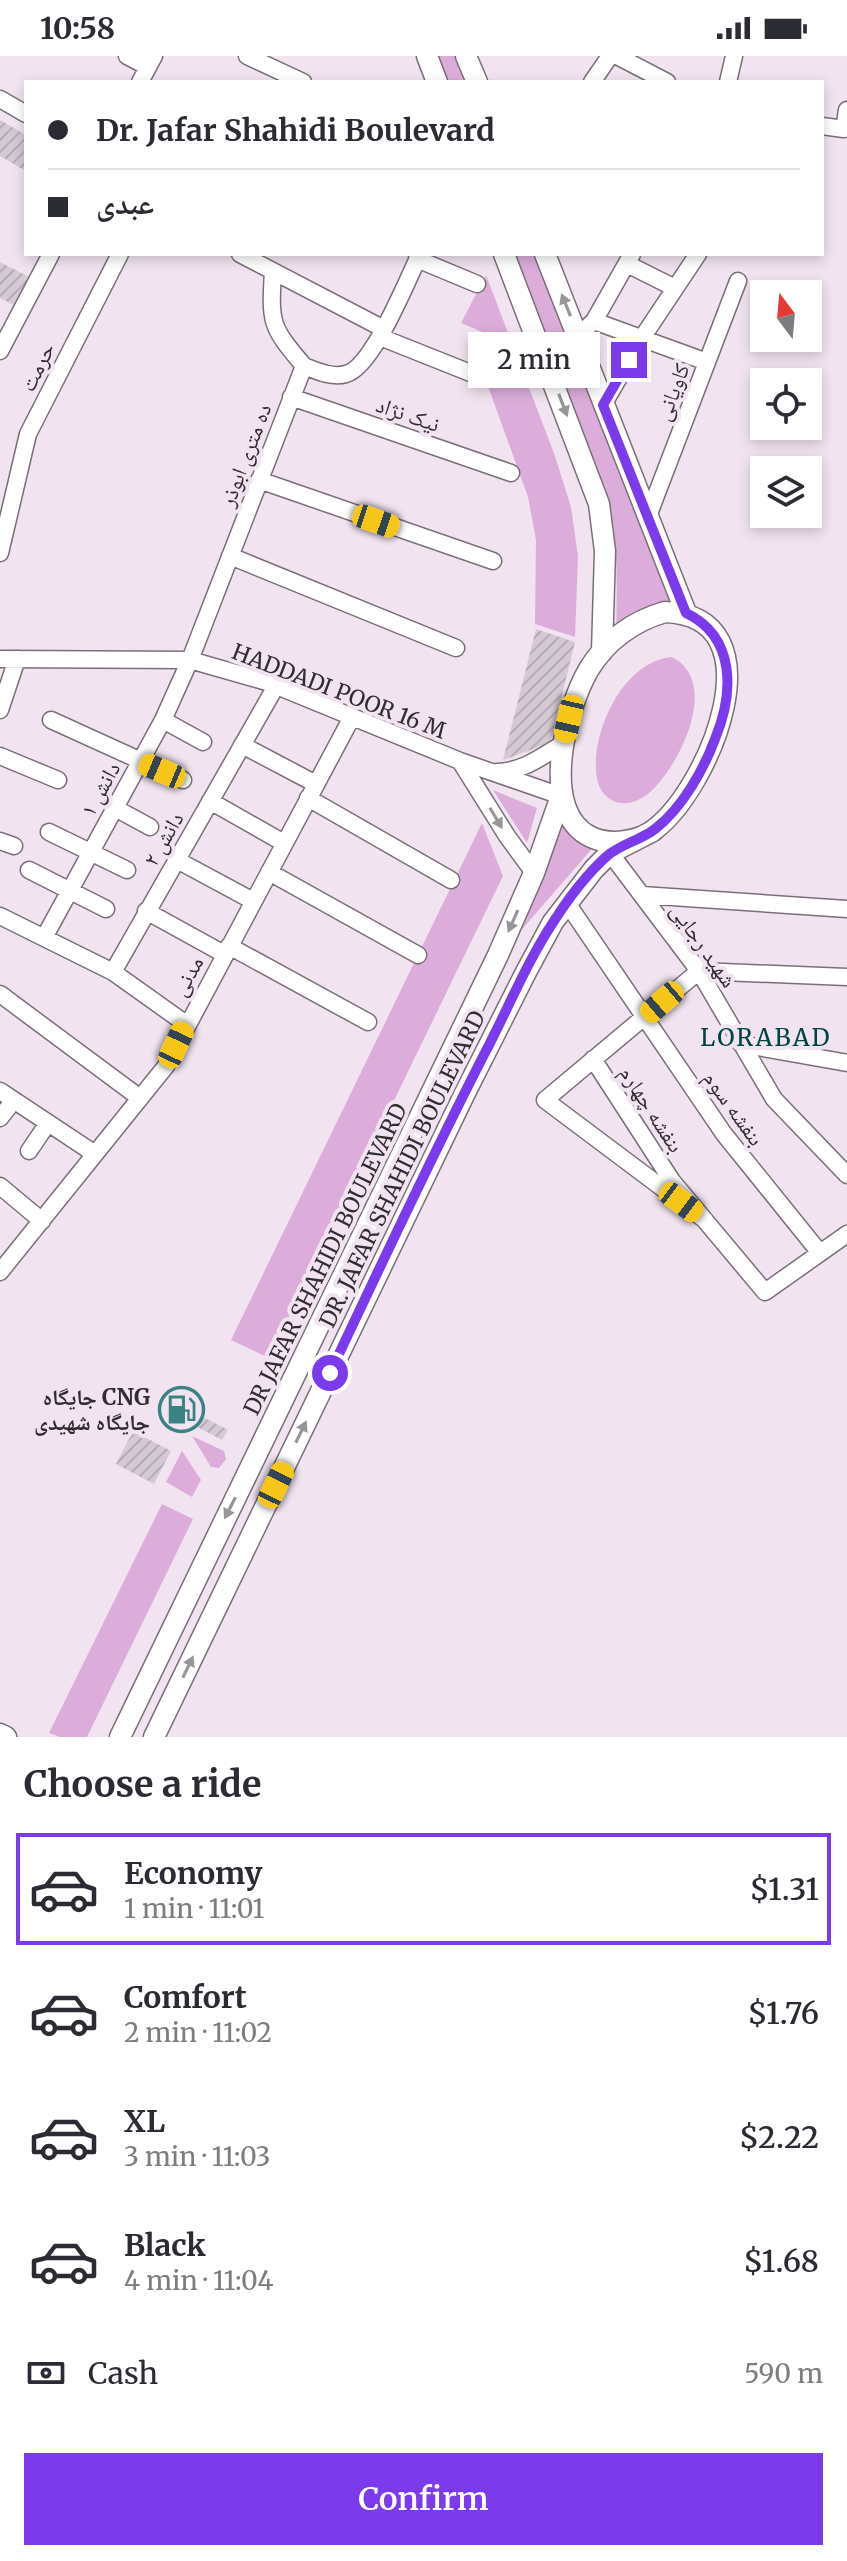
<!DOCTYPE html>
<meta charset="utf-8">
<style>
:root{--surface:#fff;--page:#f2f2f3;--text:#2b2b33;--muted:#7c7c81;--line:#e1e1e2;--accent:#7c3aed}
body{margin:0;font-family:Merriweather,"Noto Naskh Arabic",serif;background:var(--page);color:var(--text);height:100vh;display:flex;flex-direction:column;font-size:30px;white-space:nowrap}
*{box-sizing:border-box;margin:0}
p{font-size:26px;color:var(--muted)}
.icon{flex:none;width:44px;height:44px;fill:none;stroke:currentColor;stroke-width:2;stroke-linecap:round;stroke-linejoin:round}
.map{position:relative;height:1681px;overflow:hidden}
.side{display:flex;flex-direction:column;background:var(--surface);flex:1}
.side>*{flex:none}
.hud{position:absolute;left:24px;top:24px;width:800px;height:176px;border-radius:0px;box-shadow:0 4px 12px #0003;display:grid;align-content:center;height:176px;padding:0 24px;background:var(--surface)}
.needle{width:52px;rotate:344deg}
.tools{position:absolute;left:750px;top:224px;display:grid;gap:16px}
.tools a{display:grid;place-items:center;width:72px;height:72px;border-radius:0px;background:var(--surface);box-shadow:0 4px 12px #0003;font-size:40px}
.end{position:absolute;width:36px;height:36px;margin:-18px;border:10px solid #7c3aed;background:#fff;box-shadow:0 0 0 4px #fff}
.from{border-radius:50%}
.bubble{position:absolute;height:56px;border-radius:0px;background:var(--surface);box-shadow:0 4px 12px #0003;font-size:26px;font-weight:600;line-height:56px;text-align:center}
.car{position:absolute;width:24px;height:48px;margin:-24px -12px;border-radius:10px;box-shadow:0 0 6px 2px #0007;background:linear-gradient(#f5c518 24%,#345 0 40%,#f5c518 0 76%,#345 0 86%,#f5c518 0)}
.hud b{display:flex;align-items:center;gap:28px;height:76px;font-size:30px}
.hud b+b{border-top:2px solid var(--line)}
.hud i{width:20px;height:20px;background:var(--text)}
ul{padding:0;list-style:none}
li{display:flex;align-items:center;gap:24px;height:112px;margin:0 16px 12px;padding:0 8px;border:4px solid transparent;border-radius:0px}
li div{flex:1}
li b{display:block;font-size:30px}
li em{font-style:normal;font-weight:600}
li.selected{border-color:var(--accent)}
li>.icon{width:72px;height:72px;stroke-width:1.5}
h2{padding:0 24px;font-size:36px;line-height:96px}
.pay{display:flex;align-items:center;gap:20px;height:88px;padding:0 24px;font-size:30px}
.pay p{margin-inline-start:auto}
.button{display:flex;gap:16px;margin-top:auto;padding:16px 24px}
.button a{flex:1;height:92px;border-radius:0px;background:var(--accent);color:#fff;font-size:32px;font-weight:600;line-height:92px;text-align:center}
.status{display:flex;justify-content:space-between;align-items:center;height:56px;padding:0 40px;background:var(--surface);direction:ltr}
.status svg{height:22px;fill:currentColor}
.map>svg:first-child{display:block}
</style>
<div class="status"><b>10:58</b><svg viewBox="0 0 49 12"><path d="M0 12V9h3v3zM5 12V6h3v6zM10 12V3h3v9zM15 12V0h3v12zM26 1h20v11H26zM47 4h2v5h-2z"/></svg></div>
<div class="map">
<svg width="847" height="1681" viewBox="0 0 847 1681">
<defs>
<pattern id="building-hatch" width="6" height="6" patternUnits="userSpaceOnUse" patternTransform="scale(2)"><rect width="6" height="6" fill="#d5c9d4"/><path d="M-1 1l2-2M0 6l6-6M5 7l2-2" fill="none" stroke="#b7adb6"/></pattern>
</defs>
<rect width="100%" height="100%" fill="#f1e4f0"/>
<!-- grass -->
<path fill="#dcadda" d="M437,0H457L467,26H447Z
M514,198H534L676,561L616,580C617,531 619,484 606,436Z
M486,219L555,400L571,451L578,500L575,581L535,568L536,484L528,441L480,308L494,281L461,267Z
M672,601C721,626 680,710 649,737C624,758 596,745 596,713C594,670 625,605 672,601Z
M493,734L537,752L527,787Z
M567,759L603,780L505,893Z
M482,767L503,820L269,1302L231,1284Z
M192,1380L224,1395L226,1403L219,1412L211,1411Z
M182,1395L201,1424L192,1441L166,1426Z
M162,1448L193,1463L87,1681H60L49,1677Z"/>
<!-- building -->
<path fill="url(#building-hatch)" d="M0,64L26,79L24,114L0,100Z
M0,206L31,222L16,250L0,242Z
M536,573L575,586L550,687L503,704Z
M176,1347L228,1374L222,1384L171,1357Z
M133,1375L171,1395L154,1428L116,1408Z"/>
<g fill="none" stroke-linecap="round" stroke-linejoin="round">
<defs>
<path id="minor" d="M127,0L148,11
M247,0L303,26
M617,0L667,26
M140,26L154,0
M592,26L610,0
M728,26L734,0
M0,43L26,58
M822,70L844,73L847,54
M240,198L384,273
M417,203L477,228
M627,208L675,232
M594,265L632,198
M578,280L594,265L707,306
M380,281L483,322
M0,295L51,198
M304,310C317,315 332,322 346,318C373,311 407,224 420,198
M291,341L511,417
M603,349L642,282L698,198
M259,424L493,505
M647,463L738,225
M0,497L28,378L120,198
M230,500L456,592
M0,603L190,604L267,626L460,705L561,740
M0,654L17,603
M51,664L183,724
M163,664L203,686
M242,689L316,728
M0,700L58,724
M460,705L507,780L534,817
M497,716C524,715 541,701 564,687
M308,742L451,824
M210,745L284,787
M115,752L150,771
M49,776L127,814
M0,785L14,790
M610,797L699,915L774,1043L847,1119
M177,804L253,845
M29,814L106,853
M269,816L418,899
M642,839L847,853
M567,847L724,1078L820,1197
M146,855L224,898
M0,860L113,916L186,968
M45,880L163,664L190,604L304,310C270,270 270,267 273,215
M229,890L368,966
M113,916L276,630
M0,938L140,1042
M741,988L847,1007
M593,1003L672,1125L765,1236L847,1178
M0,1035L95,1098
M0,1062L14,1044
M29,1095L48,1067
M0,1130L42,1165
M705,1164L545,1044L699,915L847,921
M0,1216L166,1010L352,661"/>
<path id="major" d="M427,0L437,26
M466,0L477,26
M504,198L599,448L605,495L602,596
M545,198L686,557
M665,556C780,560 710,731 655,773C639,786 610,790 591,781C538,756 566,652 589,613C606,585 633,565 665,556Z
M0,1678L6,1681
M120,1681L498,899L534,817L561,740
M154,1681L465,1037L526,916L553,866L594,813L610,797L653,775"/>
</defs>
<!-- minor casing -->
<use href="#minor" stroke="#7a6f79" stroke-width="19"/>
<!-- major casing -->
<use href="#major" stroke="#7a6f79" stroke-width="23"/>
<!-- minor -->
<use href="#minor" stroke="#fff" stroke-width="16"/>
<!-- major -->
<use href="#major" stroke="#fff" stroke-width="20"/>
</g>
<!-- one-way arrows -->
<defs><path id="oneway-solid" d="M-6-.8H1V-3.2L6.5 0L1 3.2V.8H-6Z" transform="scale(2)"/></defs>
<g fill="#989698">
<use href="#oneway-solid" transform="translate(566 249) rotate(-112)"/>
<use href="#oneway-solid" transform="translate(563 349) rotate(69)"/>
<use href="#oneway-solid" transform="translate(496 762) rotate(59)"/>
<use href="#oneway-solid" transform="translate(513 865) rotate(114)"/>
<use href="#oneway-solid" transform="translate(301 1376) rotate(-64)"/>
<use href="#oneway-solid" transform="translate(230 1452) rotate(117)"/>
<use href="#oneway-solid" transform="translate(188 1611) rotate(-64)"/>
</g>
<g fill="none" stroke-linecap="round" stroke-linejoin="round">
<!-- route -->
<path stroke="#7c3aed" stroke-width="10" d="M330,1317C382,1207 433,1097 489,989C510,948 528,904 554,865C568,843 587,818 607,800C621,788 641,784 655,773C682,752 703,715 715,683C734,637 736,581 686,557L603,349L629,304"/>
</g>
<!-- icons -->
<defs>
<symbol id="fuel-ring" viewBox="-11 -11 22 22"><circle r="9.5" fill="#f1e4f0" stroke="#3a8283" stroke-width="1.5"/><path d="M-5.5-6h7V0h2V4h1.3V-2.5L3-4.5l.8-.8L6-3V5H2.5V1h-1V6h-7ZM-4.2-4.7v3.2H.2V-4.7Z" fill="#3a8283"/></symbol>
</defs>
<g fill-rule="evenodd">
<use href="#fuel-ring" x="156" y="1328" width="51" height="51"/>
</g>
<g text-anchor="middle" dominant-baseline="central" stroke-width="8" stroke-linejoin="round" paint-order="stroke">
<!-- street labels -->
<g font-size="22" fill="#312c31" stroke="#f1e4f0">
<text transform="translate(37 311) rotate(-64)">حرمت</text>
<text transform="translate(672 336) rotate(-69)">کاویانی</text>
<text transform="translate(408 358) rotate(19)">نیک نژاد</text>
<text transform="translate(245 399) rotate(-69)">ده متری ابوذر</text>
<text transform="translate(339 635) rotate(21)">HADDADI POOR 16 M</text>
<text transform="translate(100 733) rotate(-61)">دانش ۱</text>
<text transform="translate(163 783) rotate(-60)">دانش ۲</text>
<text transform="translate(704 889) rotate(55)">شهید رجایی</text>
<text transform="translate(187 920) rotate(-61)">مدنی</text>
<text transform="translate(734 1052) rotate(54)">بنفشه سوم</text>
<text transform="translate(652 1053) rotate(57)">بنفشه چهارم</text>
<text transform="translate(402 1113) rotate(-64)">DR. JAFAR SHAHIDI BOULEVARD</text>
<text transform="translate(325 1203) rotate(-64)">DR JAFAR SHAHIDI BOULEVARD</text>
</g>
<!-- poi labels -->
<g font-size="22" font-weight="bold" fill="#312c31" stroke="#f1e4f0" text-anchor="end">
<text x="150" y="1341">جایگاه CNG<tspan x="150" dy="25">جایگاه شهیدی</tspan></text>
</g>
<!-- neighbourhood labels -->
<g font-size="24" letter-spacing="2" fill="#004344" stroke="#f1e4f0">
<text x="766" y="981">LORABAD</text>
</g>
</g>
</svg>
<div class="tools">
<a><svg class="needle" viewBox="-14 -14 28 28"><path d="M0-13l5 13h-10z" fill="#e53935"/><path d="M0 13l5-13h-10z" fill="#7c7c81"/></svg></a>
<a><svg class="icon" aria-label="locate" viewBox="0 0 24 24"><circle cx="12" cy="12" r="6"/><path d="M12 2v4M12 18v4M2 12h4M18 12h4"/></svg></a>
<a><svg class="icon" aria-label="layers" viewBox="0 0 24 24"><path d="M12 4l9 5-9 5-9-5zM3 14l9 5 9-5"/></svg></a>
</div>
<i class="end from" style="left:330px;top:1317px"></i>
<i class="end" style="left:629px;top:304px"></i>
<div class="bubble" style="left:468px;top:276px;width:132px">2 min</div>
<i class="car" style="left:376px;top:465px;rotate:109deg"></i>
<i class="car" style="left:569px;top:663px;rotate:193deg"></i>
<i class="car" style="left:162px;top:715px;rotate:293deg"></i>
<i class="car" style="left:662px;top:946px;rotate:229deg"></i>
<i class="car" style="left:176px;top:989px;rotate:25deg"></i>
<i class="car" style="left:681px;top:1146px;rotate:127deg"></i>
<i class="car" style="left:276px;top:1429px;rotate:26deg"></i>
<div class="hud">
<b><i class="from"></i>Dr. Jafar Shahidi Boulevard</b>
<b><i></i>عبدی</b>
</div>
</div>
<section class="side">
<h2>Choose a ride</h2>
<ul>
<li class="selected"><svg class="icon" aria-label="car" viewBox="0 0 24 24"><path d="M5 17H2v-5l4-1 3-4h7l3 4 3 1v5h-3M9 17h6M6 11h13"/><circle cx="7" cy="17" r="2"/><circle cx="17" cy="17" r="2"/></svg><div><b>Economy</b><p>1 min · 11:01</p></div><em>$1.31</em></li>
<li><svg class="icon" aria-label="car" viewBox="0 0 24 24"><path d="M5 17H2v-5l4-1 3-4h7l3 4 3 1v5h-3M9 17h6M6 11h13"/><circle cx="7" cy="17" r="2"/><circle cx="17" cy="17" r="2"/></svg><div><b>Comfort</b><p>2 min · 11:02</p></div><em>$1.76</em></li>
<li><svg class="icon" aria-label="car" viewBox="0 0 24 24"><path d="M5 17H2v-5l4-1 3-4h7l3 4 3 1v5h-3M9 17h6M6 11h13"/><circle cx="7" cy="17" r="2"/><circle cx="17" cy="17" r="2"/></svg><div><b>XL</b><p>3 min · 11:03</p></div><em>$2.22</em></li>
<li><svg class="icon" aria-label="car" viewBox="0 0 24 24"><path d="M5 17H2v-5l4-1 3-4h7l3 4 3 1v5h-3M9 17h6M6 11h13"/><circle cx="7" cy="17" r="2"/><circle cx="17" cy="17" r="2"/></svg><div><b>Black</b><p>4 min · 11:04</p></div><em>$1.68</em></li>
</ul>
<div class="pay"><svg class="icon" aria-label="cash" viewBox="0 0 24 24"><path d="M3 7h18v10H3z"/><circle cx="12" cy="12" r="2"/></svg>Cash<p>590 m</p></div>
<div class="button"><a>Confirm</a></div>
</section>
